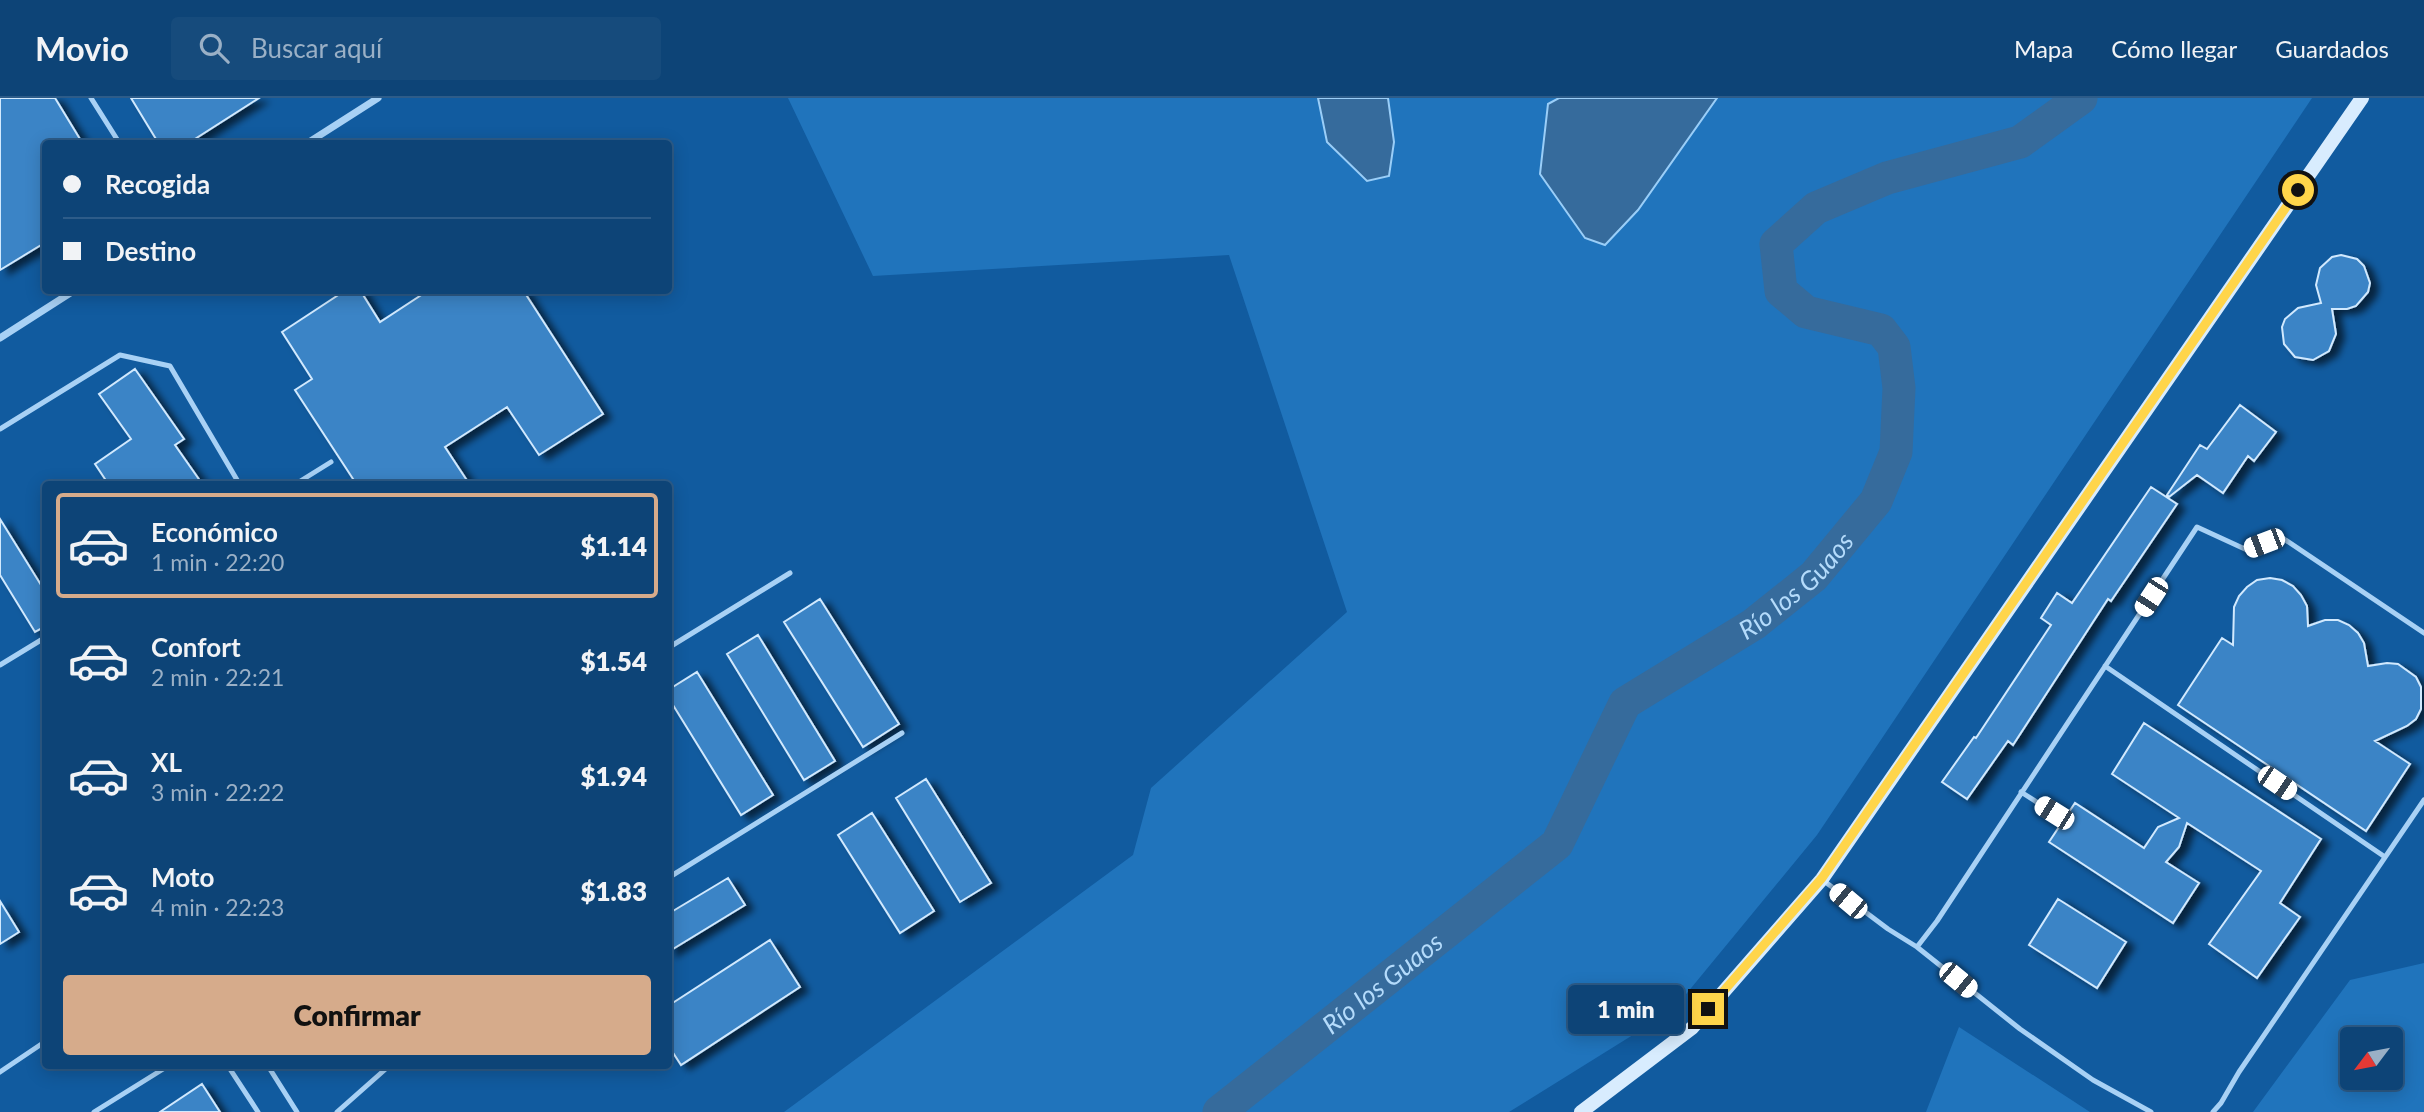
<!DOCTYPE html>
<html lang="es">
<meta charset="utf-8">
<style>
:root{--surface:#0d4477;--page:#164b7c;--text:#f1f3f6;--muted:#9ab0c6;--line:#2d5c89;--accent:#d6ab8b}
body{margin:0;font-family:Lato,sans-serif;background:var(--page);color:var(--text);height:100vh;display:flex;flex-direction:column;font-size:26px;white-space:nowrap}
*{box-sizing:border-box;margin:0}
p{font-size:23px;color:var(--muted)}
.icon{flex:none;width:38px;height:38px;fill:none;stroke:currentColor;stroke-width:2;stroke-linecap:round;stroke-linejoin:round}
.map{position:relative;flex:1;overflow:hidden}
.sheet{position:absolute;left:42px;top:383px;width:630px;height:588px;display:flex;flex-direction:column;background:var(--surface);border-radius:7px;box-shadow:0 4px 18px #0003,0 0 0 2px var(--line)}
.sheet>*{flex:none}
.guide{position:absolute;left:42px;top:42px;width:630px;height:154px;border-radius:7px;box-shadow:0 4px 18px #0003,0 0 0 2px var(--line);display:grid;align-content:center;height:154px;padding:0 21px;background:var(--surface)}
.needle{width:46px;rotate:238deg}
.tools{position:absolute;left:2340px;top:929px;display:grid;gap:14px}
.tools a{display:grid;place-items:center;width:63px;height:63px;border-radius:7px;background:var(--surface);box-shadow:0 4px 18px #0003,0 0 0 2px var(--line);font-size:35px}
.end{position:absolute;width:32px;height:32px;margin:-16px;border:9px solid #ffd54a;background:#111;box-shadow:0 0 0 4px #111}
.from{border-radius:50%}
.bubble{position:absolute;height:49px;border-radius:7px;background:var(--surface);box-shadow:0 4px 18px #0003,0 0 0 2px var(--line);font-size:23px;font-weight:800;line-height:49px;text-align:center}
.car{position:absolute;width:21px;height:42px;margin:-21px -10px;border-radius:9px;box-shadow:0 0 5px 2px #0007;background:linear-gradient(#fff 24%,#345 0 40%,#fff 0 76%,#345 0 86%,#fff 0)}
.guide b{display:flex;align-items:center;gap:24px;height:66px;font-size:26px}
.guide b+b{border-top:2px solid var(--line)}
.guide i{width:18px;height:18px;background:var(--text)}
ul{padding:12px 0 0;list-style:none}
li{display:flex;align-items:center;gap:21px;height:105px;margin:0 14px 10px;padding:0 7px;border:4px solid transparent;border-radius:7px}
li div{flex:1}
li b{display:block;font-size:26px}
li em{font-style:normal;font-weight:800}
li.current{border-color:var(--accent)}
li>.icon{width:63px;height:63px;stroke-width:1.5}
.primary-button{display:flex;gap:14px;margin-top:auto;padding:14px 21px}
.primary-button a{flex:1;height:80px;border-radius:7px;background:var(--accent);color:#111;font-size:28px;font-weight:800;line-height:80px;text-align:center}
header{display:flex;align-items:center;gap:42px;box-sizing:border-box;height:98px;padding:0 35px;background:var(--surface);border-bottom:2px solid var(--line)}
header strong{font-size:33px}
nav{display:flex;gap:38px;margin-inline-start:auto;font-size:24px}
.search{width:490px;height:63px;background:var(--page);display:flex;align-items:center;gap:18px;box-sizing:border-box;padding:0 24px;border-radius:7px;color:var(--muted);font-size:26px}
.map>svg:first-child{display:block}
</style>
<header>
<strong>Movio</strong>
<div class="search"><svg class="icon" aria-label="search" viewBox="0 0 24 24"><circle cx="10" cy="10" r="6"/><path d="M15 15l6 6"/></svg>Buscar aquí</div>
<nav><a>Mapa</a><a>Cómo llegar</a><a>Guardados</a></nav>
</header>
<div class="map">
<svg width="2424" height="1014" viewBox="0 0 2424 1014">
<defs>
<filter id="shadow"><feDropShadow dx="8" dy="4.5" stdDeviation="3.5" flood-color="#0009"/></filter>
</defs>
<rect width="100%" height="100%" fill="#115b9f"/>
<!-- green -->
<path fill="#2074bc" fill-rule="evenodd" d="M788,0H2312L1817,737L1673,912L1509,1014H784L1133,757L1151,690L1347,514L1229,157L873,178Z
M2424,865V1014H2253L2350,882ZM2352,942H2390V980H2352Z
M1959,929L2090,1014H1926Z"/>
<!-- water -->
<path fill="#366b9c" stroke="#9acef8" stroke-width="2" d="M1318,0H1388L1394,44L1389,78L1367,83L1327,44Z
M1559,0H1717L1638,112L1605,147L1585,140L1540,76L1548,6Z"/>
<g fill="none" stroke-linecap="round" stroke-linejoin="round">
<!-- river -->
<path stroke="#366b9c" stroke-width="33" id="s1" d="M1219,1014L1557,746L1625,605L1754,526L1814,478L1876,403L1896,354L1899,290L1894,249L1881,232L1806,214L1781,193L1776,146L1816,110L1887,80L2020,44L2081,0"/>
</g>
<!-- building -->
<path fill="#3a84c6" stroke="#d1e9fe" stroke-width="2" filter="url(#shadow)" d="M0,0H55L83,46H46V144L0,172Z
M131,0H259L187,46H159Z
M2341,157L2357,161L2364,168L2370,185L2368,194L2356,208L2347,211H2332L2336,236L2329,253L2313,262L2295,259L2284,246L2282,229L2285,221L2298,210L2321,205L2316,187L2320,170L2332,159Z
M346,192H360L380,224L429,192H523L603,316L539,357L507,309L445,349L470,387H357L295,292L312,281L282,234Z
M135,271L184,341L175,347L203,387H109L95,366L131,341L99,296Z
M2240,307L2276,334L2254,363L2248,358L2223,395L2197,377L2169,399L2167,397L2200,347L2207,351Z
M2151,389L2177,406L2111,503L2108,501L2013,647L2008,643L1967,701L1942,684L1974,639L1976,640L2051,527L2041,520L2057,495L2072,505Z
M0,421L46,495V528L35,534L0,477Z
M2270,480L2282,482L2293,488L2301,497L2307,508L2308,528L2325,522H2338L2349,527L2358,535L2364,545L2368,568L2387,565L2398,566L2416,579L2421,589V611L2416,621L2407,628L2375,643L2410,666L2366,733L2178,607L2222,540L2233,547L2234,509L2239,498L2247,489L2257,482Z
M820,501L899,626L863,649L784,524Z
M758,537L835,663L804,682L727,556Z
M697,574L773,697L741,717L668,599V592Z
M2144,625L2321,741L2280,805L2300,819L2257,880L2209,846L2261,773L2187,725L2179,749L2166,764L2199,785L2173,825L2049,744L2075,705L2144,750L2158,729L2179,720L2112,676Z
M926,681L991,785L960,804L896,700Z
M872,715L934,813L900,835L838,737Z
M728,780L745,807L668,854V816Z
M2058,801L2126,844L2097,890L2029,847Z
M0,803L19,834L0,846Z
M770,842L800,889L681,967L668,947V908Z
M202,986L220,1014H160Z"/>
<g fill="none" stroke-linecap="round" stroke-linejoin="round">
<!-- lane -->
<path stroke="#a8d1f5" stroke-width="5" d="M91,0L120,46
M0,331L120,257L170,268L240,387
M294,387L331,364
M668,550L790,475
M0,567L46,539
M2105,568L2385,759
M2021,694L2054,715
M668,780L902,635
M1824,783L1888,831L1917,849L2020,931L2093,982L2151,1014
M1917,849L1937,823L2197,429L2247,452L2281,439L2424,535
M228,968L258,1014
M268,968L297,1014
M0,974L46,943
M94,1014L168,968
M337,1014L389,968
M2213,1014L2221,1005L2239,974L2424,702"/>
<!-- street -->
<path stroke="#a8d1f5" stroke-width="7" d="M306,46L378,0
M0,240L75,192"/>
<!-- secondary -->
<path stroke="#d8ecfe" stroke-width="14" d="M1581,1014L1692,930L1822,781L2362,0"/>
</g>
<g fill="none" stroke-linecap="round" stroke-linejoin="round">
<!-- route -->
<path stroke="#ffd54a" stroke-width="9" d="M1708,911L1822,780L2298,92"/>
</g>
<g text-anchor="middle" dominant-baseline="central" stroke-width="5" stroke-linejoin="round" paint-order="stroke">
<!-- water labels -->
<g font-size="26" font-style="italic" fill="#b4dbfb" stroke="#115b9f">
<text stroke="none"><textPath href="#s1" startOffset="796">Río los Guaos</textPath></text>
<text stroke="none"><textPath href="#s1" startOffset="208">Río los Guaos</textPath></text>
</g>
</g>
</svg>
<div class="tools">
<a><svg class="needle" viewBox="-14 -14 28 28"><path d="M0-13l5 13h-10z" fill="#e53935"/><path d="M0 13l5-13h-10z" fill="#9ab0c6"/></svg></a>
</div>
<i class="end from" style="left:2298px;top:92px"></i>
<i class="end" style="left:1708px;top:911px"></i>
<div class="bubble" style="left:1568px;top:887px;width:116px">1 min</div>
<i class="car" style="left:2264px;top:445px;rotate:249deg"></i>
<i class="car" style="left:2151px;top:499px;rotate:213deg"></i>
<i class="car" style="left:2277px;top:685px;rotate:124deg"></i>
<i class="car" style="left:2054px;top:715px;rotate:302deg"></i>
<i class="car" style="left:1848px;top:803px;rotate:310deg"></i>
<i class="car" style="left:1958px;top:882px;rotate:129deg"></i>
<div class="guide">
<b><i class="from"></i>Recogida</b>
<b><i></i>Destino</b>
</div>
<section class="sheet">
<ul>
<li class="current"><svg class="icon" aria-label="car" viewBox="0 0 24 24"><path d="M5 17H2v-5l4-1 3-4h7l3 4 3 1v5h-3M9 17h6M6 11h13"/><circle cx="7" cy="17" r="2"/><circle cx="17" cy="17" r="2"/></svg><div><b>Económico</b><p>1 min · 22:20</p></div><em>$1.14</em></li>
<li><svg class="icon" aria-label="car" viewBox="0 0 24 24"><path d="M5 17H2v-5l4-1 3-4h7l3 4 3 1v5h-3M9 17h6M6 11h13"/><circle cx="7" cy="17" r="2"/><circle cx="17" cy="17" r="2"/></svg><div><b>Confort</b><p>2 min · 22:21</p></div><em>$1.54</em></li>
<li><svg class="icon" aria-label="car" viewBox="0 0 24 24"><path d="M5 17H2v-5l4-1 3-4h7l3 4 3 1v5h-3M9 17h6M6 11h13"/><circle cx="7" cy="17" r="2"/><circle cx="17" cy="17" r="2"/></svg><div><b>XL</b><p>3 min · 22:22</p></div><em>$1.94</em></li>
<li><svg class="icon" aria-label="car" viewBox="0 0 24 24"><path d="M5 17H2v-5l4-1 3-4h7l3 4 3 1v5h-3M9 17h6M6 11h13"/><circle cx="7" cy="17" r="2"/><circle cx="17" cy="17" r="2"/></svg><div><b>Moto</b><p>4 min · 22:23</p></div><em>$1.83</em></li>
</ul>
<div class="primary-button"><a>Confirmar</a></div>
</section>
</div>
